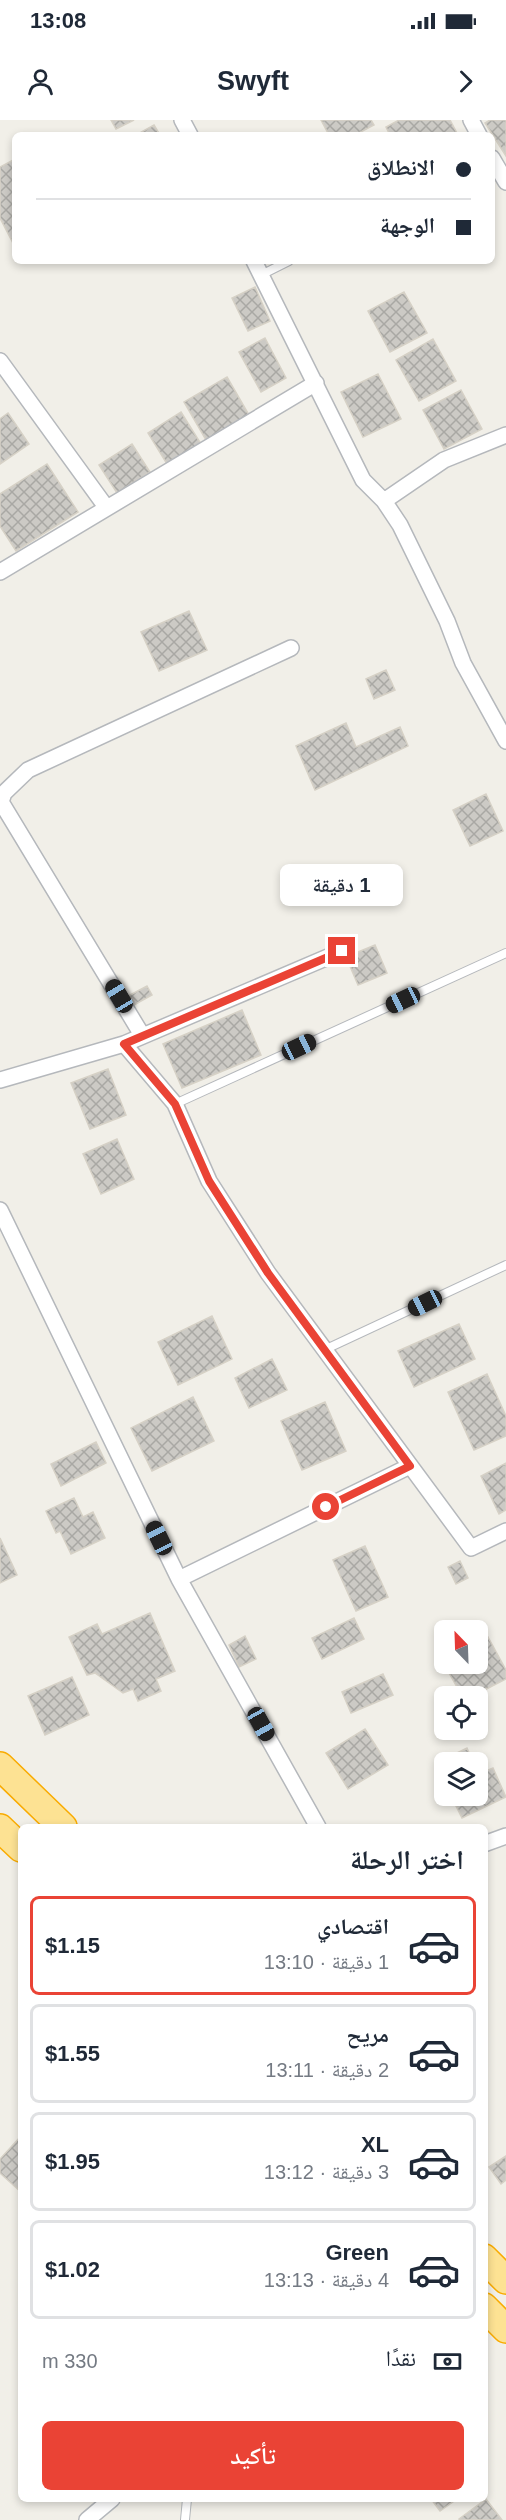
<!DOCTYPE html>
<html lang="ar">
<meta charset="utf-8">
<style>
:root{--surface:#fff;--page:#f6f6f7;--text:#1f2937;--muted:#747a83;--line:#e0e1e3;--accent:#ea4335}
body{margin:0;font-family:Helvetica,"Noto Naskh Arabic",sans-serif;background:var(--page);color:var(--text);direction:rtl;height:100vh;display:flex;flex-direction:column;font-size:22px;white-space:nowrap}
*{box-sizing:border-box;margin:0}
p{font-size:20px;color:var(--muted)}
.icon{flex:none;width:33px;height:33px;fill:none;stroke:currentColor;stroke-width:2;stroke-linecap:round;stroke-linejoin:round}
.map{position:relative;flex:1;overflow:hidden;direction:ltr}
.details{position:absolute;left:18px;top:1704px;width:470px;height:678px;display:flex;flex-direction:column;background:var(--surface);border-radius:9px;box-shadow:0 3px 9px #0003;direction:rtl}
.details>*{flex:none}
.hud{position:absolute;left:12px;top:12px;width:483px;height:132px;border-radius:9px;box-shadow:0 3px 9px #0003;direction:rtl;display:grid;align-content:center;height:132px;padding:0 24px;background:var(--surface)}
.needle{width:39px;rotate:337deg}
.buttons{position:absolute;left:434px;top:1500px;display:grid;gap:12px}
.buttons a{display:grid;place-items:center;width:54px;height:54px;border-radius:9px;background:var(--surface);box-shadow:0 3px 9px #0003;font-size:30px}
.end{position:absolute;width:27px;height:27px;margin:-14px;border:8px solid #ea4335;background:#fff;box-shadow:0 0 0 3px #fff}
.from{border-radius:50%}
.bubble{position:absolute;height:42px;border-radius:9px;background:var(--surface);box-shadow:0 3px 9px #0003;font-size:20px;font-weight:600;line-height:42px;text-align:center;direction:rtl}
.car{position:absolute;width:18px;height:36px;margin:-18px -9px;border-radius:8px;box-shadow:0 0 4px 2px #0007;background:linear-gradient(#222 24%,#8ab4d8 0 40%,#222 0 76%,#8ab4d8 0 86%,#222 0)}
.hud b{display:flex;align-items:center;gap:21px;height:57px;font-size:22px}
.hud b+b{border-top:2px solid var(--line)}
.hud i{width:15px;height:15px;background:var(--text)}
ul{padding:0;list-style:none}
li{display:flex;align-items:center;gap:18px;height:99px;margin:0 12px 9px;padding:0 12px;border:3px solid var(--line);border-radius:9px}
li div{flex:1}
li b{display:block;font-size:22px}
li em{font-style:normal;font-weight:600}
li.current{border-color:var(--accent)}
li>.icon{width:54px;height:54px;stroke-width:1.5}
h2{padding:0 24px;font-size:27px;line-height:72px}
.pay{display:flex;align-items:center;gap:15px;height:66px;padding:0 24px;font-size:22px}
.pay p{margin-inline-start:auto}
.button{display:flex;gap:12px;margin-top:auto;padding:12px 24px}
.button a{flex:1;height:69px;border-radius:9px;background:var(--accent);color:#fff;font-size:24px;font-weight:600;line-height:69px;text-align:center}
.status{display:flex;justify-content:space-between;align-items:center;height:42px;padding:0 30px;background:var(--surface);direction:ltr}
.status svg{height:16px;fill:currentColor}
header{display:flex;justify-content:space-between;align-items:center;height:78px;padding:0 24px;background:var(--surface);font-size:27px;font-weight:600}
.map>svg:first-child{display:block}
</style>
<div class="status"><b>13:08</b><svg viewBox="0 0 49 12"><path d="M0 12V9h3v3zM5 12V6h3v6zM10 12V3h3v9zM15 12V0h3v12zM26 1h20v11H26zM47 4h2v5h-2z"/></svg></div>
<header><svg class="icon" aria-label="forward" viewBox="0 0 24 24"><path d="M9 5l7 7-7 7"/></svg>Swyft<svg class="icon" aria-label="person" viewBox="0 0 24 24"><circle cx="12" cy="8" r="4"/><path d="M4 21q1-7 8-7t8 7"/></svg></header>
<div class="map">
<svg width="506" height="2400" viewBox="0 0 506 2400">
<defs>
<pattern id="building-cross-hatch" width="8" height="8" patternUnits="userSpaceOnUse" patternTransform="scale(1.5)"><rect width="8" height="8" fill="#cccac5"/><path d="M0 0l8 8M0 8l8-8" fill="none" stroke="#a9a8a4"/></pattern>
</defs>
<rect width="100%" height="100%" fill="#f1efe8"/>
<!-- building -->
<path fill="url(#building-cross-hatch)" stroke="#d6d1c6" stroke-width="1.5" d="M111,0H134L116,9Z
M321,0H371L374,5L355,15H329Z
M399,0H450L458,15H390L386,7Z
M490,0H506V36L485,3Z
M154,5L160,15H136Z
M15,39V127L0,98V47Z
M255,167L270,201L248,211L232,178Z
M404,172L427,213L390,232L368,191Z
M265,218L286,258L261,272L239,232Z
M433,219L456,261L419,281L396,240Z
M378,254L401,299L363,317L341,272Z
M227,257L249,295L206,320L184,282Z
M461,270L482,309L444,329L423,290Z
M181,292L201,324L167,344L148,313Z
M8,293L29,324L0,344V299Z
M132,324L150,352L117,373L99,345Z
M47,344L78,392L16,431L0,406V374Z
M189,491L207,530L159,551L141,512Z
M386,550L395,570L374,579L366,559Z
M346,603L356,627L400,607L408,626L315,670L296,626Z
M486,674L503,711L470,726L453,690Z
M375,825L387,853L358,865L346,837Z
M147,866L152,875L134,885L128,876Z
M242,890L261,935L182,968L163,924Z
M108,949L126,995L90,1009L71,963Z
M117,1019L134,1059L101,1074L83,1034Z
M212,1196L232,1239L178,1265L158,1222Z
M459,1204L475,1239L414,1267L398,1231Z
M272,1239L287,1270L249,1288L235,1258Z
M487,1254L506,1296V1316L474,1330L448,1272Z
M193,1277L214,1321L152,1351L131,1308Z
M325,1282L346,1331L302,1350L281,1301Z
M96,1322L106,1343L61,1366L51,1344Z
M506,1343V1390L499,1394L481,1356Z
M74,1378L83,1397L93,1392L105,1418L71,1434L60,1411L56,1413L46,1391Z
M0,1418L17,1455L0,1463Z
M365,1426L388,1477L356,1491L333,1440Z
M460,1441L468,1458L456,1464L448,1447Z
M150,1493L175,1551L156,1559L161,1571L138,1581L133,1569L123,1573L95,1553L87,1555L69,1517L97,1504L102,1514Z
M354,1498L364,1519L322,1539L312,1518Z
M245,1516L256,1539L239,1547L229,1525Z
M488,1517L506,1550V1559L473,1576H462L444,1544H477V1523Z
M383,1554L393,1575L351,1593L342,1572Z
M72,1557L89,1595L45,1615L28,1576Z
M365,1609L388,1645L348,1669L326,1633Z
M467,1628L473,1642H444V1660L436,1643Z
M493,1648L506,1677L462,1698L451,1676H477V1650L479,1654Z
M20,2017L21,2018V2072L0,2053V2039Z
M506,2036V2060L501,2064L489,2047Z
M431,2379H457L440,2391Z
M486,2379L502,2400H460L459,2399Z"/>
<g fill="none" stroke-linecap="round" stroke-linejoin="round">
<defs>
<path id="lane" d="M261,155L289,141
M175,984L506,833
M324,1230L506,1145
M185,2400L187,2379"/>
<path id="street" d="M182,0L190,15
M471,0L479,15
M492,38L506,62
M254,141L363,360L384,381L400,405L447,501L463,543L506,621
M0,241L106,387
M384,381L444,340L506,315
M0,452L316,263
M142,915L1,682L4,673L28,650L291,528
M124,924L175,984L209,1061L268,1153L471,1428L506,1411
M0,960L124,924L342,831
M0,1090L179,1459L318,1707
M179,1459L410,1346
M484,1724L506,1716
M87,2400L112,2379"/>
<path id="highway" d="M0,1646L63,1707
M0,1708L21,1728
M484,2138L506,2160
M484,2187L506,2209"/>
</defs>
<!-- lane casing -->
<use href="#lane" stroke="#b5b8bc" stroke-width="10"/>
<!-- street casing -->
<use href="#street" stroke="#b5b8bc" stroke-width="18"/>
<!-- highway casing -->
<use href="#highway" stroke="#f9ab00" stroke-width="30"/>
<!-- lane -->
<use href="#lane" stroke="#fff" stroke-width="8"/>
<!-- street -->
<use href="#street" stroke="#fff" stroke-width="15"/>
<!-- highway -->
<use href="#highway" stroke="#fde293" stroke-width="27"/>
</g>
<g fill="none" stroke-linecap="round" stroke-linejoin="round">
<!-- route -->
<path stroke="#ea4335" stroke-width="8" d="M326,1387L410,1346L268,1153L209,1061L175,984L124,924L342,831"/>
</g>
</svg>
<div class="buttons">
<a><svg class="needle" viewBox="-14 -14 28 28"><path d="M0-13l5 13h-10z" fill="#e53935"/><path d="M0 13l5-13h-10z" fill="#747a83"/></svg></a>
<a><svg class="icon" aria-label="locate" viewBox="0 0 24 24"><circle cx="12" cy="12" r="6"/><path d="M12 2v4M12 18v4M2 12h4M18 12h4"/></svg></a>
<a><svg class="icon" aria-label="layers" viewBox="0 0 24 24"><path d="M12 4l9 5-9 5-9-5zM3 14l9 5 9-5"/></svg></a>
</div>
<i class="end from" style="left:326px;top:1387px"></i>
<i class="end" style="left:342px;top:831px"></i>
<div class="bubble" style="left:280px;top:744px;width:123px">1 دقيقة</div>
<i class="car" style="left:119px;top:876px;rotate:329deg"></i>
<i class="car" style="left:403px;top:880px;rotate:245deg"></i>
<i class="car" style="left:299px;top:927px;rotate:65deg"></i>
<i class="car" style="left:425px;top:1183px;rotate:244deg"></i>
<i class="car" style="left:159px;top:1418px;rotate:334deg"></i>
<i class="car" style="left:261px;top:1604px;rotate:151deg"></i>
<div class="hud">
<b><i class="from"></i>الانطلاق</b>
<b><i></i>الوجهة</b>
</div>
<section class="details">
<h2>اختر الرحلة</h2>
<ul>
<li class="current"><svg class="icon" aria-label="car" viewBox="0 0 24 24"><path d="M5 17H2v-5l4-1 3-4h7l3 4 3 1v5h-3M9 17h6M6 11h13"/><circle cx="7" cy="17" r="2"/><circle cx="17" cy="17" r="2"/></svg><div><b>اقتصادي</b><p>1 دقيقة · 13:10</p></div><em>$1.15</em></li>
<li><svg class="icon" aria-label="car" viewBox="0 0 24 24"><path d="M5 17H2v-5l4-1 3-4h7l3 4 3 1v5h-3M9 17h6M6 11h13"/><circle cx="7" cy="17" r="2"/><circle cx="17" cy="17" r="2"/></svg><div><b>مريح</b><p>2 دقيقة · 13:11</p></div><em>$1.55</em></li>
<li><svg class="icon" aria-label="car" viewBox="0 0 24 24"><path d="M5 17H2v-5l4-1 3-4h7l3 4 3 1v5h-3M9 17h6M6 11h13"/><circle cx="7" cy="17" r="2"/><circle cx="17" cy="17" r="2"/></svg><div><b>XL</b><p>3 دقيقة · 13:12</p></div><em>$1.95</em></li>
<li><svg class="icon" aria-label="car" viewBox="0 0 24 24"><path d="M5 17H2v-5l4-1 3-4h7l3 4 3 1v5h-3M9 17h6M6 11h13"/><circle cx="7" cy="17" r="2"/><circle cx="17" cy="17" r="2"/></svg><div><b>Green</b><p>4 دقيقة · 13:13</p></div><em>$1.02</em></li>
</ul>
<div class="pay"><svg class="icon" aria-label="cash" viewBox="0 0 24 24"><path d="M3 7h18v10H3z"/><circle cx="12" cy="12" r="2"/></svg>نقدًا<p>330 m</p></div>
<div class="button"><a>تأكيد</a></div>
</section>
</div>
